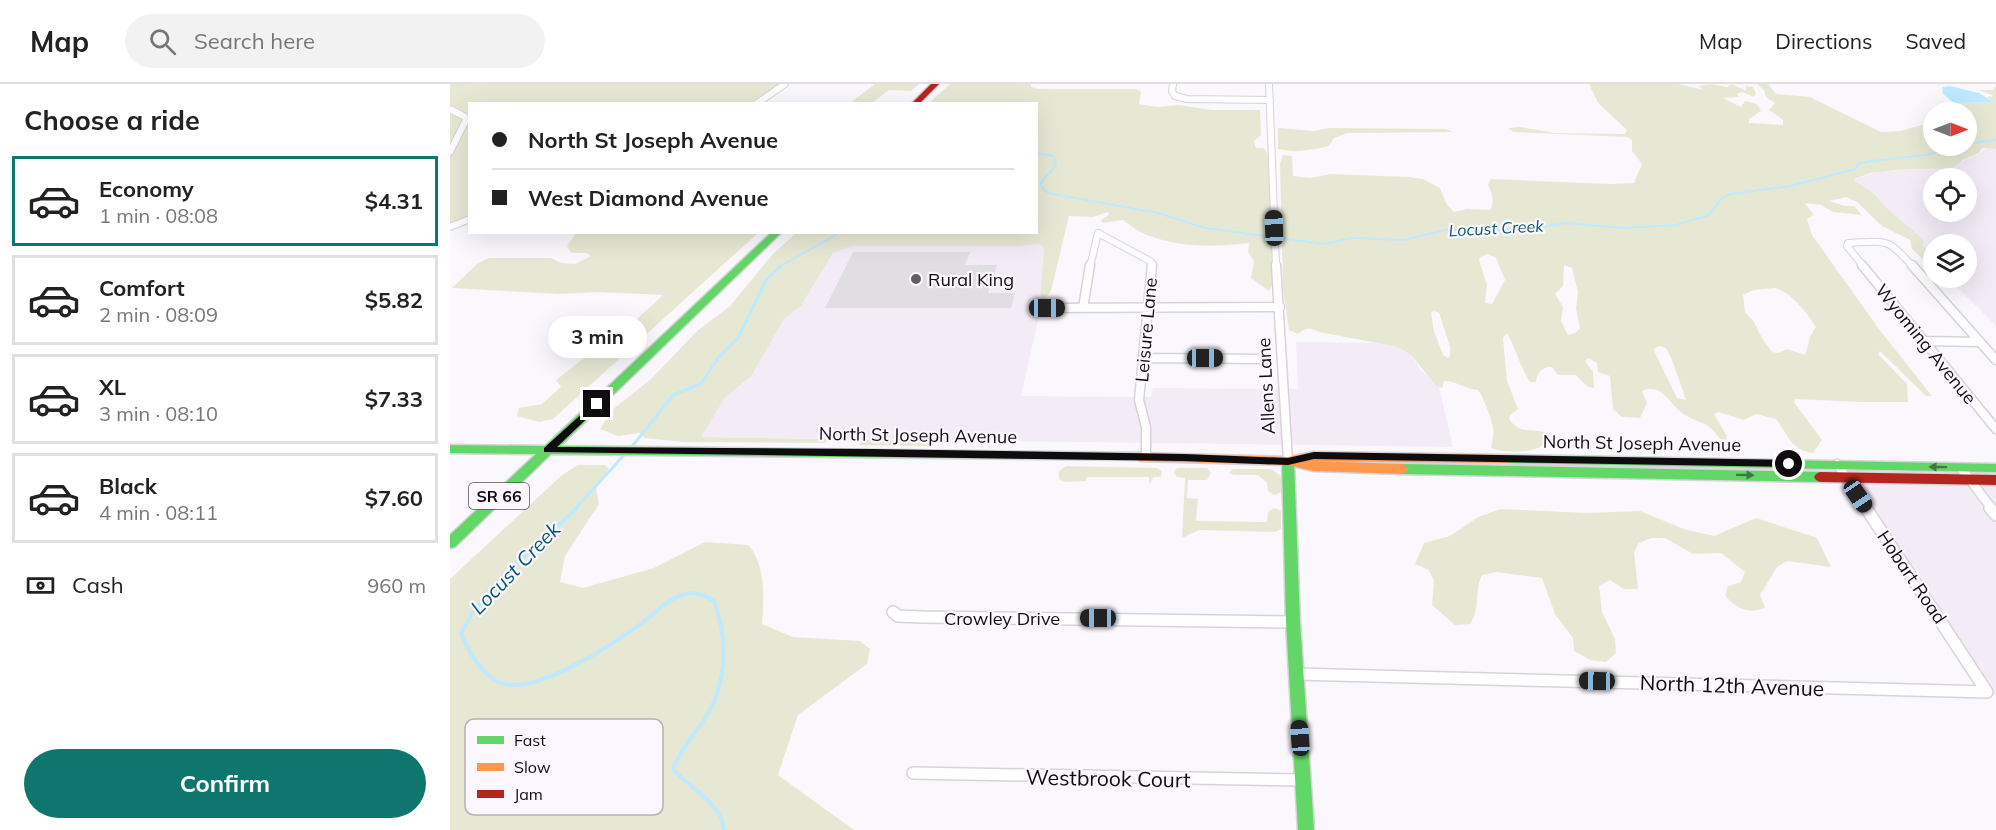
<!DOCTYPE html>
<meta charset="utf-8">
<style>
:root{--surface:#fff;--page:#f2f2f2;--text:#222;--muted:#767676;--line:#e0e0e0;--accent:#0f766e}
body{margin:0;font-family:Mulish,sans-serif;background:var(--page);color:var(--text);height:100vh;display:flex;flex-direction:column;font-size:22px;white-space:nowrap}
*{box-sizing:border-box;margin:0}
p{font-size:20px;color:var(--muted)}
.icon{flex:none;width:33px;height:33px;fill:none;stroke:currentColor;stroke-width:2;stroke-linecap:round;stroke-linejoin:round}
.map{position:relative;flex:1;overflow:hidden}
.side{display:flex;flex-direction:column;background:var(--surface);width:450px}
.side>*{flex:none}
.hud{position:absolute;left:18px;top:18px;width:570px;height:132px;border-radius:0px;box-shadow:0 6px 24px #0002;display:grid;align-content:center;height:132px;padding:0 24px;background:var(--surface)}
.needle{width:39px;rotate:90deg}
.tools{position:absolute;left:1473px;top:18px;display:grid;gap:12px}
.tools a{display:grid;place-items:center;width:54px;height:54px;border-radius:50%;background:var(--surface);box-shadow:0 6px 24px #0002;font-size:30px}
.end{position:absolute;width:27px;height:27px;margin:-14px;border:8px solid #0e0c0f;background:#fff;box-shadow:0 0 0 3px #fff}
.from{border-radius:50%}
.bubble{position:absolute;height:42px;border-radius:21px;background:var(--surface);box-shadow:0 6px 24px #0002;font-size:20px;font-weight:700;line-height:42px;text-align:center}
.car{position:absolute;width:18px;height:36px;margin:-18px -9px;border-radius:8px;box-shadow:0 0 4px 2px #0007;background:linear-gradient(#222 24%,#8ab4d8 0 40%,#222 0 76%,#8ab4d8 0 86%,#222 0)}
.hud b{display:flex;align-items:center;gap:21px;height:57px;font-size:22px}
.hud b+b{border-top:2px solid var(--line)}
.hud i{width:15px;height:15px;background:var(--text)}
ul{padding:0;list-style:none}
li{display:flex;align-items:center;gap:18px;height:90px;margin:0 12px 9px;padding:0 12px;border:3px solid var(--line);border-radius:0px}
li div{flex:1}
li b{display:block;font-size:22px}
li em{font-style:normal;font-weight:700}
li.current{border-color:var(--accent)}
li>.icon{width:54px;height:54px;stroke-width:1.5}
h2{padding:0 24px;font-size:27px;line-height:72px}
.pay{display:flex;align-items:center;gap:15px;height:66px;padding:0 24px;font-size:22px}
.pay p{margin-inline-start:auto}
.primary-button{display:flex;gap:12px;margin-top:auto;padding:12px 24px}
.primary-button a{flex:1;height:69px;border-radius:36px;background:var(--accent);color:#fff;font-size:24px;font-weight:700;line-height:69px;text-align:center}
header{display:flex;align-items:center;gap:36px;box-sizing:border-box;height:84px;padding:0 30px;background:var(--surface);border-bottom:2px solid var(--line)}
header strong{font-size:28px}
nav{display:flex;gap:33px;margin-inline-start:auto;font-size:21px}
.search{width:420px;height:54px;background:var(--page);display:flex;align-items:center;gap:15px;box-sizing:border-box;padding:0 21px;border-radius:33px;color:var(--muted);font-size:22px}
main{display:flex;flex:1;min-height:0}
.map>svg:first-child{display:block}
</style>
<header>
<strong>Map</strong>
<div class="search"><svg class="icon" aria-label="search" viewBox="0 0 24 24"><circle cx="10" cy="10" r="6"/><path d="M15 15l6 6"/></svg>Search here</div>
<nav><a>Map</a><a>Directions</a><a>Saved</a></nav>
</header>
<main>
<section class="side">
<h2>Choose a ride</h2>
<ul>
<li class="current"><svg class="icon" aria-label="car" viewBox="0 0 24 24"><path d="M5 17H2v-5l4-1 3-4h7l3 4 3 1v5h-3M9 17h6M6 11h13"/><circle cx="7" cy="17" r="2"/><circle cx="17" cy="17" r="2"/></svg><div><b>Economy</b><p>1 min · 08:08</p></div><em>$4.31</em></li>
<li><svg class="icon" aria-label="car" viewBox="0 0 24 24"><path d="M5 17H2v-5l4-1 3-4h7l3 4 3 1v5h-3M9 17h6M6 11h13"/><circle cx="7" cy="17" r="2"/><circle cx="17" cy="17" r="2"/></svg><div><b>Comfort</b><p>2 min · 08:09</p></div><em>$5.82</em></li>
<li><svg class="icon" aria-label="car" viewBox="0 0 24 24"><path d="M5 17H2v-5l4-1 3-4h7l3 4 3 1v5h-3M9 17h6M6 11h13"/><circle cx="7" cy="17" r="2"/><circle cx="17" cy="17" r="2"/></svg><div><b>XL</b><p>3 min · 08:10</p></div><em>$7.33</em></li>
<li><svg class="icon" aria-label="car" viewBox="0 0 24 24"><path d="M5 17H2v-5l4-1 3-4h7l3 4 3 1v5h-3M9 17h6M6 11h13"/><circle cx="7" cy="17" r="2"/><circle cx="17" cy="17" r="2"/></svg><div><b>Black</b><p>4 min · 08:11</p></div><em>$7.60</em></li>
</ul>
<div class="pay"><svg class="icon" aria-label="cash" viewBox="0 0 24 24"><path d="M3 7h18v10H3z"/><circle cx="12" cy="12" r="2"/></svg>Cash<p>960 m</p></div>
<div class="primary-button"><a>Confirm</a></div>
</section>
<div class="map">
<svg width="1546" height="746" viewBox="0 0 1546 746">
<rect width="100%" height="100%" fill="#fbf8fd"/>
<!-- built -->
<path fill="#f3ecf7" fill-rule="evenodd" d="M1537,64H1546V242L1498,194H1516V160H1484L1483,179L1401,96L1432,87L1489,84L1509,79L1529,70ZM1484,94H1516V128H1484Z
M591,160L594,164L590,210L593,214L571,312L701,313L703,304L848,305L846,258L929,259L948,263L962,272L969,284L989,303L1003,363L251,353L275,314L302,291L334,235L351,222L383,169L402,162H570Z
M1393,398L1546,401V612Z"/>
<!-- green -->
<path fill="#e7e8d4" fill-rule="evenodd" d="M0,0H331L302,19L20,20L19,135L0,145Z
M425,0H469L461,7L439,6L422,19H400Z
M500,0H581V3L589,5H686L691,8L689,20L707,23L729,21L762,26H810L811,51L804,57L806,64H814C828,81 822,174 822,201L819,207L801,194L804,177L798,168L799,159C764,163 730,164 697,151C688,148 680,141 673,136L652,139L651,136L659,131L658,128L643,133L619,132L601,207L594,216L590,210L594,164L591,160L570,162H402L383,169L351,222L334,235L302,291L275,314L251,353L378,355L375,359L233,358L195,354L189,349L168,352L150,345L162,326L201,295L247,247L280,222L322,171L346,149L586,148V20L479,19Z
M1139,0H1229L1254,6L1248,2L1261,0L1277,3L1282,0L1296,7V2L1303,3L1306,10L1304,13L1292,8L1287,10L1289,13L1273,14L1291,23L1295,17L1307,20L1311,27L1299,35V39L1333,41V36L1319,26L1325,19L1316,13L1314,6L1307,0H1318L1326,10L1360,13L1431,48L1450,47L1483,38L1484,62H1516V28H1493L1499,20L1504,19L1543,18L1537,13L1544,12L1529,6H1543L1546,2V65L1532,64L1529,69L1513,76L1502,84L1444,86L1421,89L1404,95C1409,102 1420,105 1426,112C1438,129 1460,141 1474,157L1472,160L1483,174V185L1462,165L1460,156L1432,142L1407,118L1396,113L1379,117L1395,122H1404L1412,131L1383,128L1371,121L1355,119L1364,131L1357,135L1362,151L1429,245L1482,312H1476L1430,267L1428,270L1457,300L1458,318H1410L1345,315L1344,318L1372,356L1363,369C1341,366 1339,352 1326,335L1306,330L1294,336L1268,328L1264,330L1277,352L1276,356L1270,355C1256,335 1253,342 1235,331C1220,323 1214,298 1192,307L1197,319L1190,334L1172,333L1163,325L1160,292L1148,288L1147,279L1138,274L1135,277L1143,288L1144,304L1138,303L1126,291H1108L1102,283C1092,282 1087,289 1086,298H1080C1075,293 1063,259 1057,249L1053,254L1057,297L1068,325L1060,331L1059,335C1073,355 1087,339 1101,353C1098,356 1094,361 1090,363C1078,369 1053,369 1041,364C1042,358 1044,350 1043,344C1043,338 1032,310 1028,306C1015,305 1006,297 994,297L992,304L986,302L962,272L948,263L869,248C860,244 856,243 848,250L839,246L833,205L830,80L833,71L842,72L843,92L860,94L881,90L959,93L973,95L990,104L996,119L1004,128L1017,125L1040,126C1045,117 1042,110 1038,101L1041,95L1160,100L1184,99L1192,80L1182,67V56L1177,53L1063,48L1058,44L1070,43L1105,49L1175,50L1177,46L1148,19ZM1038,170L1046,174L1055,196L1042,220L1035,219L1037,201L1029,176L1030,173ZM1114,181L1122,184L1128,208L1126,224L1130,244L1125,249L1118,251L1111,237L1113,223L1105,210L1113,202ZM1325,204C1341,208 1357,229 1366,243C1357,254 1360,260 1355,271L1337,265L1329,269L1322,268L1312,254L1304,238L1295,228L1293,211L1304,206ZM984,227L989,229L1000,263V271L998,274L993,271L984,247L981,229ZM1209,262L1216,264L1222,276L1236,316L1227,314L1204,267L1205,264Z
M828,44L864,47L878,44L996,45L1003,48L897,49L884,54L879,62C862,66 845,69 828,65Z
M126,149H308L103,335L89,338L67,332L69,324L92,320L111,303L106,296L142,268L155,264L213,211L149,208L109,210L2,204L28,179L39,174H101L111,179L125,180L141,172L136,169H121L117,162Z
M411,356H484L482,362L409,361Z
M128,381H154L159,384L146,403L149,420L115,472L110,498L133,504L204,484L255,458L298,461C316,480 314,515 312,540L343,553L410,557L420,565L417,580L348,631L328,691L404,746H0V495L112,391Z
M616,382L707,384L712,387L711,393H703L701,398L699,399V393H637L636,397L614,398L609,395V387Z
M727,384H757L761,389L757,396H738L737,414L748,415L746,437L817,438L818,428L824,424L831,427V445L825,448L749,446L732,454L735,394L727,393L724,389Z
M783,385H821L830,391L834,401L832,408L824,411L818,407L817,399L808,391H784L779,389Z
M1051,425L1136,429L1190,427L1234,445L1264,452L1306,434L1367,454L1381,483L1337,477L1327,483L1310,511L1315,524C1297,530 1288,525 1275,512L1278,502L1291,498L1295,488L1271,469L1243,470L1215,454H1201L1189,459L1184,468L1188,505H1174L1160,496L1149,502L1152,528L1165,555L1166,569L1156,578L1140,576L1124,567L1123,554L1105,530L1092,494L1046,488L1032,491C1024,508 1031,524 1020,540L1005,541L982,521L984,497L979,486L965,480L974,459L1000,452L1028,433Z"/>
<!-- water -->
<path fill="#bee9fe" d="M1500,2L1529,9L1543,18L1504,19L1493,10L1492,3Z"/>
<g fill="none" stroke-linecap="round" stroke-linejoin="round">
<!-- stream-far2 -->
<path stroke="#bee9fe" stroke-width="2" d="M1516,60L1546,56
M586,69L604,72L606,81L590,100L595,107L603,110L708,129L755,144L875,160L902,154L954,156L995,146L1080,145L1116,139L1174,144L1226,141L1259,131L1271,115L1280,110L1341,102L1405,85L1408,80L1414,78L1476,71L1510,62
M329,183L391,148"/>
<!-- stream-far1 -->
<path stroke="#bee9fe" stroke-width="3" d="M180,365L223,311L251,300L268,274L288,254L316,196L332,181
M125,425L175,370"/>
<!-- stream -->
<path stroke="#bee9fe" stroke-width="4" d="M127,424C87,463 35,498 11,550C19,568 32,592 51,599C85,612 165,559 192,539C205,529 218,515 234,510C245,507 255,511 264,517C278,555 278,599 255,634C244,651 230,666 223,685C240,705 271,718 274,746"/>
</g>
<!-- building -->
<path fill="#e0dee2" d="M403,168H520L515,181H547L538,209H565L561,224H375Z"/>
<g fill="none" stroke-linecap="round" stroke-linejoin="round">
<defs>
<path id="street-far2" d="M723,0L722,7L725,12L737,15L820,16
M819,0L826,183
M306,20L335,0
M0,25L17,34L0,68
M0,143L20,135
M640,183L648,149L700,177L702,183
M1414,183L1397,162L1398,159C1437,157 1437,153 1463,183"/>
<path id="street-far1" d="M826,181L838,377
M1412,181L1546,345
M1462,181L1546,276
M597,224L830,223
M633,224L640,181
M1474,257L1530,258
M693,274L816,275
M696,373V343L689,316L702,181
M1387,380L1417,425
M1511,384L1542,425"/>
<path id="street" d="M1540,424L1546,431
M443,528L448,532L473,533L843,538
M846,590L1537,608L1416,424
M463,689L853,696"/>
<path id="fast" d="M322,148H332L110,362L690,369L694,370L696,373L694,376L101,370L5,463L0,464V451L86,370L0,369V361L95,362Z
M1058,371L1546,380V388L1058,379L1052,375Z
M838,373L844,377L850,538L864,746H848L836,538L832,377Z
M953,380L1370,388L1374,390L1376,393L1374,396L1370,398L953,390L947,385Z"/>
<path id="slow" d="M864,368L1058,371L1064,375L1058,379L858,377L953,380L959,385L953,390L863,387L838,381L690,377L684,373L690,369L838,373Z"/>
<path id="jam" d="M481,0H489L469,20H461Z
M1370,388L1546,391V401L1370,398L1366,396L1364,393L1366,390Z"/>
</defs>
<!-- street-far2 casing -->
<use href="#street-far2" stroke="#d6d4d8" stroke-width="8"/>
<!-- street-far1 casing -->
<use href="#street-far1" stroke="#d6d4d8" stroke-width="11"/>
<!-- street casing -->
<use href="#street" stroke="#d6d4d8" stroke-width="14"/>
<!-- fast casing -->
<use href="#fast" stroke="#d6d4d8" stroke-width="3"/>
<!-- slow casing -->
<use href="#slow" stroke="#d6d4d8" stroke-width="3"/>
<!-- jam casing -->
<use href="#jam" stroke="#d6d4d8" stroke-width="3"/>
<!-- street-far2 -->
<use href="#street-far2" stroke="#fefeff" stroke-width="6"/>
<!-- street-far1 -->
<use href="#street-far1" stroke="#fefeff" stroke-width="8"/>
<!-- street -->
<use href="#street" stroke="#fefeff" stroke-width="11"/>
<!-- fast -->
<use href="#fast" fill="#63d668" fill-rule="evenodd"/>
<!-- slow -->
<use href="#slow" fill="#ff974d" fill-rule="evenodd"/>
<!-- jam -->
<use href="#jam" fill="#b3261e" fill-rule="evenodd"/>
</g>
<!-- one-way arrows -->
<defs><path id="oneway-solid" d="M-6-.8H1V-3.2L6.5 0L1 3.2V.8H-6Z" transform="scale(1.5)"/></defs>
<g fill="#3d7b40">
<use href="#oneway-solid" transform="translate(1488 383) rotate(-179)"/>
<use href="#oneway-solid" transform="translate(1295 391) rotate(1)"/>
</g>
<!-- route -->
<path fill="#0e0c0f" d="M147,316L152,320L150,322L107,363L422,365L734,370L838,374L864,368L1339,376L1344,380L1339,383L864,375L838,381L734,377L94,368V364Z"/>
<!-- markers -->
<circle fill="#615f62" stroke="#fcf7fe" stroke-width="2" cx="466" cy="195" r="6"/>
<g text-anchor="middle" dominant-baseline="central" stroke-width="4.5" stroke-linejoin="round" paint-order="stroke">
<!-- far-water labels -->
<g font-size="16" font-style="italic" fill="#015873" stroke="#fcf7fe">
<text transform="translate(1046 144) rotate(-3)">Locust Creek</text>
</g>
<!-- shield labels -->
<rect fill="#fcf7fe" stroke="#555257" stroke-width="1.5" x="19" y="399" width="60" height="26" rx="4.5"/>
<g font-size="16" font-weight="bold" fill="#0e0c0f">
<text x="49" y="412">SR 66</text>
</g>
<!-- poi labels -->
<g font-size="18" fill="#0e0c0f" stroke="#fcf7fe" text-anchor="start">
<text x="478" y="195">Rural King</text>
</g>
<!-- street labels -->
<g font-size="18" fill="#0e0c0f" stroke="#fcf7fe">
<text transform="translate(696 246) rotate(-85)">Leisure Lane</text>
<text transform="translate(1476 260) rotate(51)">Wyoming Avenue</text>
<text transform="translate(816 302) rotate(-93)">Allens Lane</text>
<text transform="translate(468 351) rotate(1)">North St Joseph Avenue</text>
<text transform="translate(1192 359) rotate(1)">North St Joseph Avenue</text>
<text transform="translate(1462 493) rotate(56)">Hobart Road</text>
<text x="552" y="534">Crowley Drive</text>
</g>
<!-- water labels -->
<g font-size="20" font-style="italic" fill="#015873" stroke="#fcf7fe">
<text transform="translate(65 484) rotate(-46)">Locust Creek</text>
</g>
<!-- near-street labels -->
<g font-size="21" fill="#0e0c0f" stroke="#fcf7fe">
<text transform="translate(1282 601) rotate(2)">North 12th Avenue</text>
<text transform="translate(658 694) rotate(1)">Westbrook Court</text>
</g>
</g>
<!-- legend -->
<rect x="15" y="635" width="198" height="96" rx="9" fill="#fcf7fe" stroke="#b5b0b6" stroke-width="1.5"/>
<rect x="27" y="652" width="27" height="8" fill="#63d668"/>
<rect x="27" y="679" width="27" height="8" fill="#ff974d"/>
<rect x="27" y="706" width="27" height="8" fill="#b3261e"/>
<g font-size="16" fill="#0e0c0f">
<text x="64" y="662">Fast</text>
<text x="64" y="689">Slow</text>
<text x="64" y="716">Jam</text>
</g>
</svg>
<div class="tools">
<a><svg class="needle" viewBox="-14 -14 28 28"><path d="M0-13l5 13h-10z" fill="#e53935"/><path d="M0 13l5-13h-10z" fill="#767676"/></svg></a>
<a><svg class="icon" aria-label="locate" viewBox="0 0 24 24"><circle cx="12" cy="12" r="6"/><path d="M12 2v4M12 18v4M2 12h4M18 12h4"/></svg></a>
<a><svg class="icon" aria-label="layers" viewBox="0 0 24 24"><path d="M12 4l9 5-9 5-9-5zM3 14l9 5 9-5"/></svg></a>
</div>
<i class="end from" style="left:1339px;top:380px"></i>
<i class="end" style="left:147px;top:320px"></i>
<div class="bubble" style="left:98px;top:232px;width:99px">3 min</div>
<i class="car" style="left:824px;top:144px;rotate:358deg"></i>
<i class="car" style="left:597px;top:224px;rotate:90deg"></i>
<i class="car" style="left:755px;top:274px;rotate:90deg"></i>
<i class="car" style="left:1408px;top:412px;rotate:146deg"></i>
<i class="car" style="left:648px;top:534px;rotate:270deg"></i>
<i class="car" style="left:1147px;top:597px;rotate:271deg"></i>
<i class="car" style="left:850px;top:654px;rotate:356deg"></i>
<div class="hud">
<b><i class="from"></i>North St Joseph Avenue</b>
<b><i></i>West Diamond Avenue</b>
</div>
</div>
</main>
